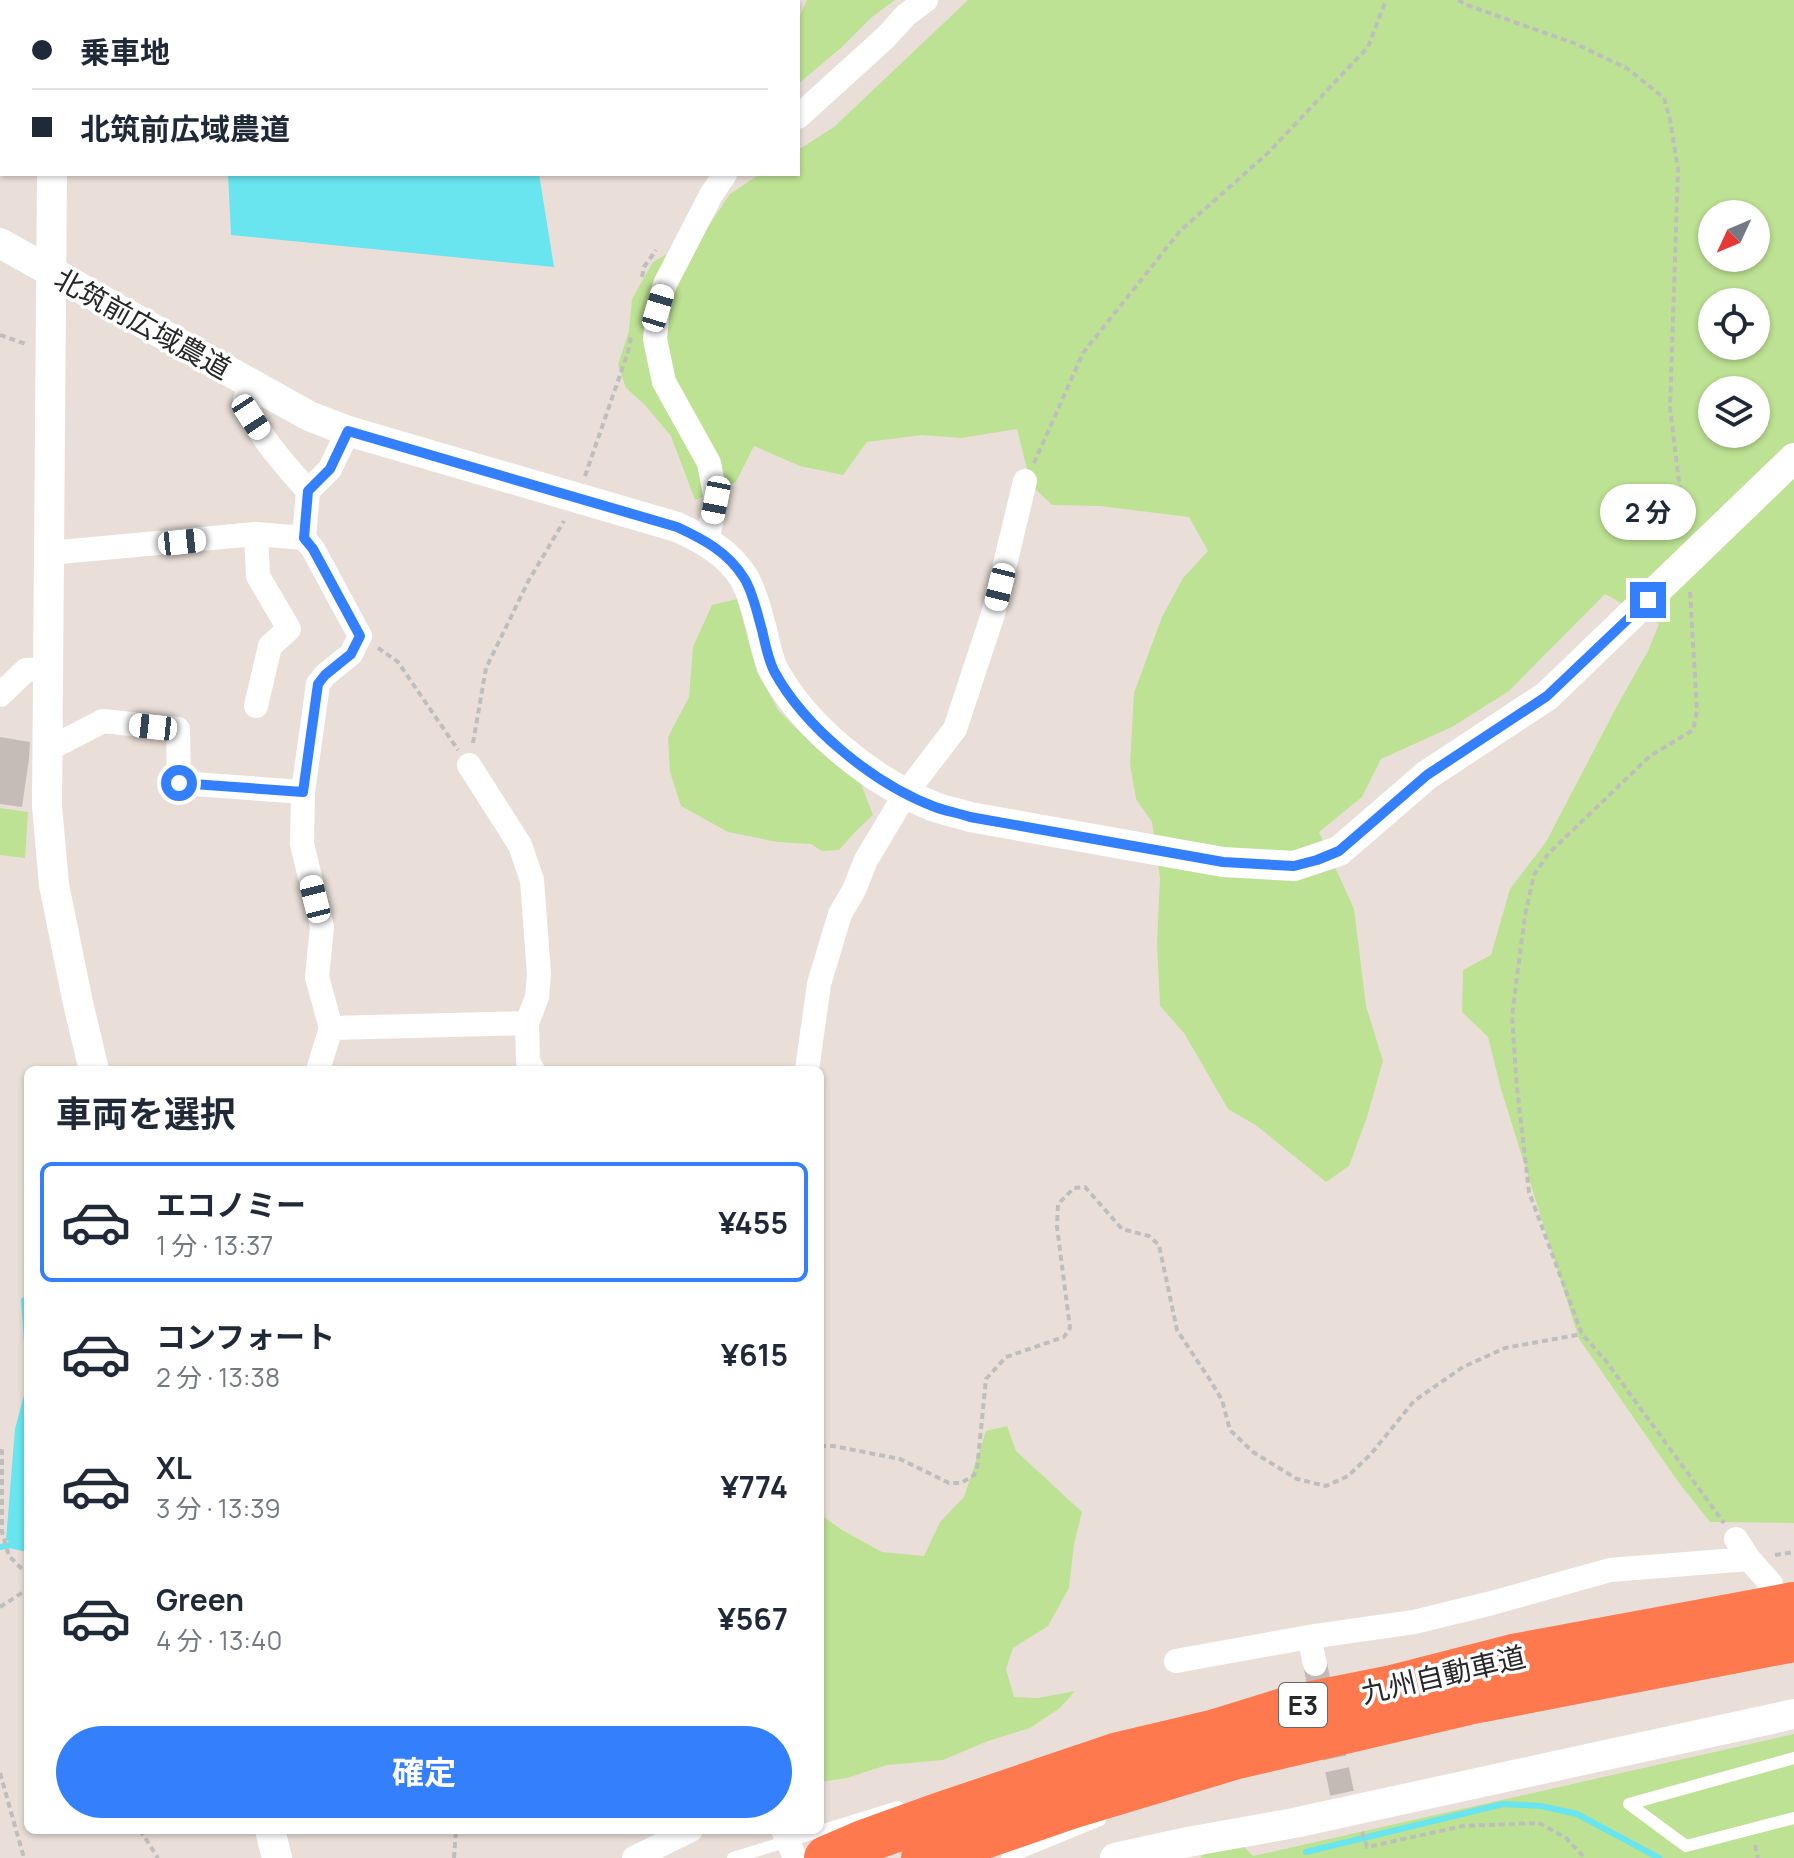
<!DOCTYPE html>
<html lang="ja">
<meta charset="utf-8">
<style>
:root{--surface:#fff;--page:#f2f2f3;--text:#1f2937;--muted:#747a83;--line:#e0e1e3;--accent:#337ffc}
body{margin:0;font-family:Manrope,"Noto Sans JP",sans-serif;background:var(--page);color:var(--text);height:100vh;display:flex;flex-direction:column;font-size:30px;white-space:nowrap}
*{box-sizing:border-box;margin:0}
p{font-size:26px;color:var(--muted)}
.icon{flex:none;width:44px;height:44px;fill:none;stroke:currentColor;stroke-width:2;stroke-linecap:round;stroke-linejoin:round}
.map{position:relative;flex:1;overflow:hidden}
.details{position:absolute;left:24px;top:1066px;width:800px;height:768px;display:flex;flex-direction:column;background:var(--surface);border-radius:12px;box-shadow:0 2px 6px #0004}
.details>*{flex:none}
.banner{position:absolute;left:0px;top:0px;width:800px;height:176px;box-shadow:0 2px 6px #0004;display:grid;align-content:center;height:176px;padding:0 32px;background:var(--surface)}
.needle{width:52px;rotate:226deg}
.fabs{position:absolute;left:1698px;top:200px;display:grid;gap:16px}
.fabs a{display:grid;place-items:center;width:72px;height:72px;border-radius:50%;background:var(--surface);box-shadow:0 2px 6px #0004;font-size:40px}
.end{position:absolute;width:36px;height:36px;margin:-18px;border:10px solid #337ffc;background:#fff;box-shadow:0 0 0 4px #fff}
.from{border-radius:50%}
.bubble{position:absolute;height:56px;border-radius:28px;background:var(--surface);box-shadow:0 2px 6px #0004;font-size:26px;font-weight:700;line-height:56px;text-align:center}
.car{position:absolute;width:24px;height:48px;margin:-24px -12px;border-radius:10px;box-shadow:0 0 6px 2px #0007;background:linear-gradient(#fff 24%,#345 0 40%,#fff 0 76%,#345 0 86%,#fff 0)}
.banner b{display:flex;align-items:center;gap:28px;height:76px;font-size:30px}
.banner b+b{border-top:2px solid var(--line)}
.banner i{width:20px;height:20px;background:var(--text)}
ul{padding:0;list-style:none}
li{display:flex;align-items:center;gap:24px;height:120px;margin:0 16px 12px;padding:0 16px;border:4px solid transparent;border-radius:12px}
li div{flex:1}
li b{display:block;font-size:30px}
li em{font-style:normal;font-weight:700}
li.active{border-color:var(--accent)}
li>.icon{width:72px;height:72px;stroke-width:1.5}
h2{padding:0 32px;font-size:36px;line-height:96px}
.primary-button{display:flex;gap:16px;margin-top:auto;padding:16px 32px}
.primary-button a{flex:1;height:92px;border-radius:48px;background:var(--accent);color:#fff;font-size:32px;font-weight:700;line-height:92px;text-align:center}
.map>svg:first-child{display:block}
</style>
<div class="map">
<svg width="1794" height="1858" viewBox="0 0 1794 1858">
<rect width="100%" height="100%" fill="#eadfd8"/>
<!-- green -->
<path fill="#bde293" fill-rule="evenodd" d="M807,0H895L872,17L842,47L798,84V20Z
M968,0H1794V1523L1710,1522L1679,1483L1579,1339L1501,1089L1488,1037L1462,1012L1463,970L1491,955L1510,889L1546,842L1617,706L1648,651L1659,624L1605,594L1509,691L1452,727L1381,759L1362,797L1319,832L1354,909L1366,1006L1383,1061L1367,1117L1349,1166L1326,1182L1257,1126L1228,1109L1184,1033L1160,1006L1157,943L1160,878L1152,822L1136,799L1130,764L1134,693L1162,617L1183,578L1208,551L1189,517L1100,506L1052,505L1031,485L1017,429L961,438L922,435L867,442L843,475L800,466L754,446L736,482L695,500L671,436L644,404L626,388L618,365L629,331L632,299L653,262L703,234L730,194L760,174H798V150L834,127ZM1712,214H1756V258H1712ZM1712,302H1756V346H1712ZM1712,390H1756V434H1712Z
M737,599L757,672L779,711L813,745L861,784L873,815L856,831L839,850L822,851L811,844L777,842L728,832L681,806L670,772L668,737L689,697L693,647L712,605Z
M0,808L28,812L25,858L0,855Z
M1007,1426L1016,1451L1082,1512L1074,1544L1069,1588L1048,1626L1013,1648L1006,1669L1014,1697L1038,1698L1075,1691L1060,1708L1030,1728L988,1741L943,1760L887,1765L847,1778L820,1782V1514L842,1530L882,1552L924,1556L940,1522L964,1497L986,1431Z
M1794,1734V1858H1200L1205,1853L1243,1846L1253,1856Z"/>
<!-- water -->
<path fill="#68e5ef" d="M228,174H539L554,267L231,235Z
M28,1294V1553L6,1540L15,1429L27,1384L21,1299Z"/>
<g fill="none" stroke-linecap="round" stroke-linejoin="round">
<!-- stream -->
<path stroke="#68e5ef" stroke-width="6" d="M0,1547L9,1545L28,1549
M1306,1852L1503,1804L1541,1806L1577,1814L1659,1858"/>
</g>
<!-- building -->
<path fill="#c5bcb8" d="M0,737L30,742L29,759L22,807L0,804Z"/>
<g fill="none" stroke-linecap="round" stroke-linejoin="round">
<!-- minor-tunnel -->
<path stroke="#c3bab5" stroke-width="24" stroke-dasharray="24 12" stroke-linecap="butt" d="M1315,1664L1346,1812"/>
<!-- path -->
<path stroke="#bebebe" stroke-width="4" stroke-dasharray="6 4" stroke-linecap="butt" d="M399,0L400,2
M672,0L673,2
M1458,0L1467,5L1576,44L1628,69L1664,98L1670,120L1678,169L1670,408L1685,531
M579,2L583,0
M642,277L644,267L656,250
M0,335L26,344
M1034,463L1083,353L1180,231L1268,153L1368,47L1386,0
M585,476L628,352L631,337
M1690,592L1697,711L1693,730L1650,756L1548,854L1534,875L1525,915L1512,1016L1517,1088L1529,1192L1582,1334L1606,1361L1724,1523
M378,648L398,662L458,750
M473,743L486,668L529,580L564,521
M820,1446H833L900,1459L949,1483H961L974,1475L977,1469L986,1379L1006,1357L1064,1337L1070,1328L1057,1227L1058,1204L1074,1188L1085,1187L1122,1229L1149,1236L1159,1245L1177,1330L1210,1380L1222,1400L1230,1430L1253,1452L1297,1479L1326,1486L1348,1476L1371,1454L1414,1401L1463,1367L1505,1348L1582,1334
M0,1451H2V1532L9,1556L23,1570L28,1569
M1775,1555L1794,1552
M0,1607L28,1589
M0,1773L24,1858
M140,1830L158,1858
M1362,1832L1367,1847L1463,1826L1539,1823L1566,1838L1585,1858
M1755,1845L1758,1858
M454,1858L456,1830"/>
<!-- service -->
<path stroke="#fff" stroke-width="12" d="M1794,1758L1629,1804L1686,1846L1794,1818
M733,1858L898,1807
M1007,1858L1100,1820"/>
<!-- minor -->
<path stroke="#fff" stroke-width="24" d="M798,117L886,37L906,15L926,0
M252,385L245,399C256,435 284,463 308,491L304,538
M308,491L330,469L348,431
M256,534L258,576L289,629L270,646L256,706
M707,541L716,500L709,463L664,382L655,339L658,308L665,284L711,195L725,174
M49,553L256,534L304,538L313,549L360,636L351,654L325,675L318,684L303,792
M0,695L26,670L48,669
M47,750L103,721L178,729L179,783L303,792L302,844L322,927L317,977L331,1028L527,1023
M469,765L520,845L532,880L539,974L537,997L527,1023L528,1062L533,1070
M318,1070L331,1028
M807,1070L819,984L840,914L854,890L866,860L906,793L955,729L993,614L1025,481
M1736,1539L1749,1559L1771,1584
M1309,1637L1315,1664
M1176,1661L1309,1637L1414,1622L1492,1603L1610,1570L1749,1559
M783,1830L795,1858
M634,1858L691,1830"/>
<!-- tertiary -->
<path stroke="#fff" stroke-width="30" d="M52,0V2
M52,174L47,806L54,885L78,1003L94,1070
M0,243L309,416L348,431L677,527C703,539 728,552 744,578C753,593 757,613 762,630C765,643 768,659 774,671C805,728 874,783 935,807C946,811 958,813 970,817L1223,862L1294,866L1339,851L1427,775L1547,696L1794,458
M270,1830L277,1858
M1115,1858L1188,1842L1294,1823L1794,1714"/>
<!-- motorway -->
<path stroke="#ff794e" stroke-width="44" d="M826,1858L863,1842L938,1815L1115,1755L1212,1732L1296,1706L1392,1687L1513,1656L1794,1604
M923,1858L1071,1807L1237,1757L1468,1703L1794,1640"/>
</g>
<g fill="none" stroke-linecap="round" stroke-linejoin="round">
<!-- route -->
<path stroke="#337ffc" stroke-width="10" d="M179,783L303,792L318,684L325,675L351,654L360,636L313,549L304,538L308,491L330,469L348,431L677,527C703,539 728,552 744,578C753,592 757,613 762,630C765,643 768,659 774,671C805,728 874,784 935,807C946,811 958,813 970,817L1223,862L1294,866L1317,860L1339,851L1427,775L1547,696L1648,600"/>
</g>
<g text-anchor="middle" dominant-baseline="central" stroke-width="7" stroke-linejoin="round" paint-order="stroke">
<!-- shield labels -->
<rect fill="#fff" stroke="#686868" stroke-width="2" x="1279" y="1683" width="48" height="44" rx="6"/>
<g font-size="26" font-weight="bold" fill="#272727">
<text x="1303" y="1705">E3</text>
</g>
<!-- street labels -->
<g font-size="28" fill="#272727" stroke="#fff">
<text transform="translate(143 323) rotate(29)">北筑前広域農道</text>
<text transform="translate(1443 1674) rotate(-13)">九州自動車道</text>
</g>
</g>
</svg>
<div class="fabs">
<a><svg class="needle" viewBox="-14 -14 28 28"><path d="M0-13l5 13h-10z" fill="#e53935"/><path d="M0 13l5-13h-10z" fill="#747a83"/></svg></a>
<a><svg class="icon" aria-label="locate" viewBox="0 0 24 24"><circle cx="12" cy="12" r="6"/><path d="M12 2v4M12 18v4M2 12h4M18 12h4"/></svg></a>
<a><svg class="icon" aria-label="layers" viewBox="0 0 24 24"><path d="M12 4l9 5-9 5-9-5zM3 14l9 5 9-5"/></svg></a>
</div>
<i class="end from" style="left:179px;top:783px"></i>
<i class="end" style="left:1648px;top:600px"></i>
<div class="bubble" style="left:1600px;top:484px;width:96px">2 分</div>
<i class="car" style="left:658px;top:308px;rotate:17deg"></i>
<i class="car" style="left:251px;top:417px;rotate:147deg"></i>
<i class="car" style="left:716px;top:500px;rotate:191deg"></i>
<i class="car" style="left:182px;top:542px;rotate:84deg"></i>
<i class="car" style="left:1000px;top:587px;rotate:194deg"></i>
<i class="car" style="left:153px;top:727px;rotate:276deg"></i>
<i class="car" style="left:315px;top:899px;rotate:346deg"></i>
<div class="banner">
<b><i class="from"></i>乗車地</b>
<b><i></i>北筑前広域農道</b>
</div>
<section class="details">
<h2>車両を選択</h2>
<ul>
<li class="active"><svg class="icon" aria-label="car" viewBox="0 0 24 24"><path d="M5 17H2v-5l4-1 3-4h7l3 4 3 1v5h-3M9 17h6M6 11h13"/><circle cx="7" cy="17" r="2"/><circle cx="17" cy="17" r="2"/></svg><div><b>エコノミー</b><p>1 分 · 13:37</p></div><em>¥455</em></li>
<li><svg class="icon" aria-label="car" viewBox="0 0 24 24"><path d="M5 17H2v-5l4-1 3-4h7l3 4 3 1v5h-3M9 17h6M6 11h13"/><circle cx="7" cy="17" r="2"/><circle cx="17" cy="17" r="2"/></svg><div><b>コンフォート</b><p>2 分 · 13:38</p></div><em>¥615</em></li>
<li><svg class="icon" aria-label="car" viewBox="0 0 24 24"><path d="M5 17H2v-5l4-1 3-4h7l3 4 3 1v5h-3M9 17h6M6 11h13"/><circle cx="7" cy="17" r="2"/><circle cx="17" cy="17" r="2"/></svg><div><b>XL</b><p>3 分 · 13:39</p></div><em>¥774</em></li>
<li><svg class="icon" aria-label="car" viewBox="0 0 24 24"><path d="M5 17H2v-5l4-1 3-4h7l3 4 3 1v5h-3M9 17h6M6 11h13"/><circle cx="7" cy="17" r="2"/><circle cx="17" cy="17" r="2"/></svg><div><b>Green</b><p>4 分 · 13:40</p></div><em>¥567</em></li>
</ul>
<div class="primary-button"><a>確定</a></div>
</section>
</div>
